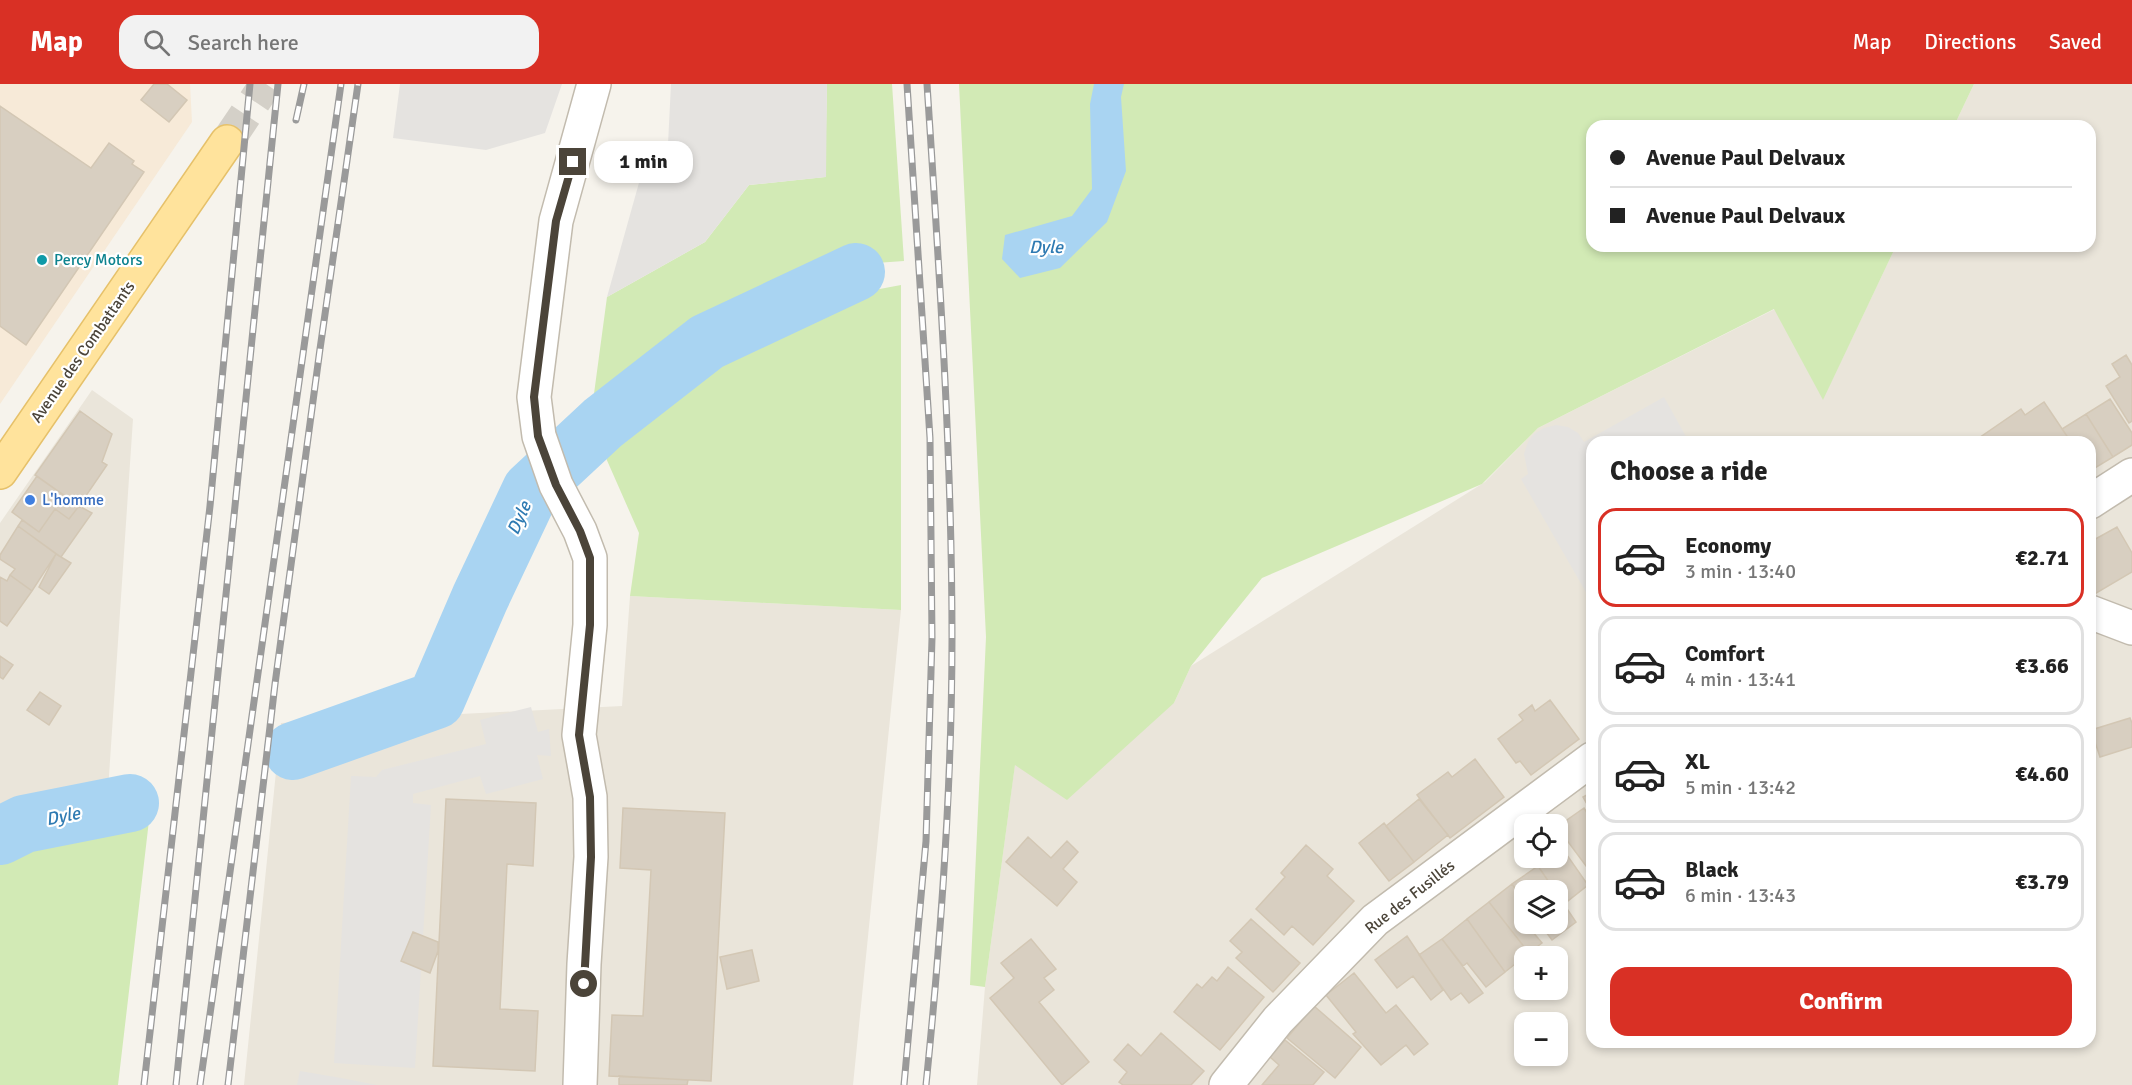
<!DOCTYPE html>
<meta charset="utf-8">
<style>
:root{--surface:#fff;--page:#f2f2f2;--text:#222;--muted:#767676;--line:#e0e0e0;--accent:#d93025}
body{margin:0;font-family:Signika,sans-serif;background:var(--page);color:var(--text);height:100vh;display:flex;flex-direction:column;font-size:22px;white-space:nowrap}
*{box-sizing:border-box;margin:0}
p{font-size:20px;color:var(--muted)}
.icon{flex:none;width:33px;height:33px;fill:none;stroke:currentColor;stroke-width:2;stroke-linecap:round;stroke-linejoin:round}
.map{position:relative;flex:1;overflow:hidden}
.sheet{position:absolute;left:1586px;top:352px;width:510px;height:612px;display:flex;flex-direction:column;background:var(--surface);border-radius:18px;box-shadow:0 3px 9px #0003}
.sheet>*{flex:none}
.banner{position:absolute;left:1586px;top:36px;width:510px;height:132px;border-radius:18px;box-shadow:0 3px 9px #0003;display:grid;align-content:center;height:132px;padding:0 24px;background:var(--surface)}
.controls{position:absolute;left:1514px;top:730px;display:grid;gap:12px}
.controls a{display:grid;place-items:center;width:54px;height:54px;border-radius:12px;background:var(--surface);box-shadow:0 3px 9px #0003;font-size:30px}
.end{position:absolute;width:27px;height:27px;margin:-14px;border:8px solid #4b4439;background:#fff;box-shadow:0 0 0 3px #fff}
.from{border-radius:50%}
.bubble{position:absolute;height:42px;border-radius:18px;background:var(--surface);box-shadow:0 3px 9px #0003;font-size:20px;font-weight:700;line-height:42px;text-align:center}
.banner b{display:flex;align-items:center;gap:21px;height:57px;font-size:22px}
.banner b+b{border-top:2px solid var(--line)}
.banner i{width:15px;height:15px;background:var(--text)}
ul{padding:0;list-style:none}
li{display:flex;align-items:center;gap:18px;height:99px;margin:0 12px 9px;padding:0 12px;border:3px solid var(--line);border-radius:18px}
li div{flex:1}
li b{display:block;font-size:22px}
li em{font-style:normal;font-weight:700}
li.active{border-color:var(--accent)}
li>.icon{width:54px;height:54px;stroke-width:1.5}
h2{padding:0 24px;font-size:27px;line-height:72px}
.button{display:flex;gap:12px;margin-top:auto;padding:12px 24px}
.button a{flex:1;height:69px;border-radius:18px;background:var(--accent);color:#fff;font-size:24px;font-weight:700;line-height:69px;text-align:center}
header{display:flex;align-items:center;gap:36px;box-sizing:border-box;height:84px;padding:0 30px;background:var(--accent);color:#fff}
header strong{font-size:28px}
nav{display:flex;gap:33px;margin-inline-start:auto;font-size:21px}
.search{width:420px;height:54px;background:var(--page);display:flex;align-items:center;gap:15px;box-sizing:border-box;padding:0 21px;border-radius:18px;color:var(--muted);font-size:22px}
.map>svg:first-child{display:block}
</style>
<header>
<strong>Map</strong>
<div class="search"><svg class="icon" aria-label="search" viewBox="0 0 24 24"><circle cx="10" cy="10" r="6"/><path d="M15 15l6 6"/></svg>Search here</div>
<nav><a>Map</a><a>Directions</a><a>Saved</a></nav>
</header>
<div class="map">
<svg width="2132" height="1001" viewBox="0 0 2132 1001">
<rect width="100%" height="100%" fill="#f6f3ec"/>
<!-- residential -->
<path fill="#eae5da" fill-rule="evenodd" d="M1974,0H2132V1001H977L985,903L1015,680L1174,619L1191,582L1485,398L1538,344L1775,225L1823,315L1896,162H2090V42H1954ZM1592,358H2090V958H1592ZM1524,741H1557V774H1524ZM1524,807H1557V840H1524ZM1524,873H1557V906H1524ZM1524,939H1557V972H1524Z
M92,306L133,335L106,736L28,746L0,762V439Z
M630,512L901,526L853,1001H244L281,639L622,622Z"/>
<!-- commercial -->
<path fill="#f7ead8" d="M0,0H190L192,38L0,320Z"/>
<!-- green -->
<path fill="#d2eab5" d="M827,0H892L904,177L848,181L701,251L591,332L607,213L705,158L749,101L825,93Z
M959,0H1974L1954,42H1592V162H1896L1823,316L1774,225L1538,344L1482,400L1262,494L1191,582L1174,619L1067,716L1015,681L985,903L970,901L986,553Z
M901,201V526L630,512L639,449L602,365L737,256L837,213Z
M150,728L118,1001H0V762L28,746L106,736Z"/>
<!-- parking -->
<path fill="#e5e3e0" d="M400,0H562L545,49L486,66L393,54Z
M671,0H827L826,93L749,101L705,158L607,213L642,88L657,89L668,60Z
M1664,313L1689,358H1592L1591,517L1521,395L1528,390L1524,370L1528,358L1534,350L1544,344L1556,341L1568,343L1578,349L1584,358Z
M531,623L538,648L549,645L551,672L537,671L543,695L486,710L480,692L413,710V719L431,721L415,984L334,979L351,692L376,693L382,686L486,660L480,636Z
M300,987L341,994L377,1001H297Z"/>
<!-- water -->
<path fill="#a9d4f2" d="M1094,0H1124L1121,13L1126,87L1107,138L1060,184L1020,194L1002,175L1005,151L1072,132L1092,105L1090,20Z"/>
<g fill="none" stroke-linecap="round" stroke-linejoin="round">
<!-- river -->
<path stroke="#a9d4f2" stroke-width="58" d="M293,667L436,616L480,514L531,406L603,339L707,258L856,188
M0,752L24,740L130,719"/>
</g>
<!-- building -->
<path fill="#d8cfc1" stroke="#d3c7b4" stroke-width="1.5" d="M154,0H167L187,16L169,38L141,16Z
M0,22L91,84L109,59L134,77L132,80L144,88L26,261L0,242Z
M2126,271L2132,281V337L2129,339L2106,302L2120,293L2112,280Z
M2110,315L2132,349V361L2113,373L2086,330Z
M2044,318L2071,358H1982L1979,354L2021,325L2025,331Z
M80,327L112,350L102,378L107,381L79,422L35,391Z
M2086,330L2113,373L2090,387V358H2071L2062,345Z
M37,392L79,422L69,435L55,425L39,448L12,428Z
M79,422L92,429L61,473L18,442L22,436L39,448L55,425L69,435Z
M18,442L56,470L32,507L10,491L15,485L0,475V471Z
M2117,443L2132,469V488L2093,511L2090,504V458Z
M56,470L71,479L49,510L39,503Z
M10,491L32,507L7,542L0,537V493L7,497Z
M0,572L13,581L3,595L0,593Z
M40,608L61,622L49,641L27,626Z
M1550,616L1579,655L1531,691L1520,677L1516,679L1498,655L1523,636L1519,631L1532,621L1535,627Z
M2130,634L2132,639V663L2100,673L2091,646Z
M1475,675L1504,713L1450,754L1417,711L1448,688L1452,693Z
M1592,708V729L1583,713Z
M446,715L536,719L533,782L507,780L500,925L538,927L535,987L433,982Z
M1419,715L1448,751L1414,778L1386,742Z
M623,724L725,729L711,997L609,992L612,931L643,932L651,786L620,784Z
M1584,724L1592,737V790L1557,743Z
M1384,739L1414,778L1389,797L1359,759Z
M1028,753L1051,774L1067,757L1078,768L1063,785L1077,798L1057,822L1006,778Z
M1306,761L1333,785L1327,792L1354,817L1313,861L1292,842L1284,851L1256,825L1285,793L1281,789Z
M1562,764L1588,801L1564,820L1557,807H1555L1538,782L1548,774H1557V767Z
M1538,782L1555,807H1524V817L1512,800Z
M1512,800L1524,817V840H1540L1532,847L1542,859L1529,869L1489,818Z
M1557,810L1576,838L1552,856L1540,840H1557Z
M1489,818L1529,869L1505,888L1467,835Z
M1251,835L1300,879L1273,908L1236,874L1242,868L1230,857Z
M1467,835L1505,888L1486,903L1467,879L1463,882L1442,855Z
M413,848L438,858V867L430,889L401,877Z
M1407,852L1443,906L1431,916L1413,892L1397,904L1375,876Z
M1031,855L1056,885L1044,894L1054,906L1039,918L1089,978L1062,1001L990,914L1014,894L1001,879Z
M1442,855L1483,909L1469,919L1461,909L1451,916L1419,871Z
M752,866L759,897L727,905L720,873Z
M1228,883L1264,913L1220,966L1174,928L1197,900L1202,904L1212,893L1217,897Z
M1354,889L1386,929L1396,921L1428,960L1414,971L1406,961L1381,981L1353,950L1356,948L1326,911Z
M1314,922L1361,963L1335,994L1287,954Z
M1161,949L1204,987L1191,1001H1123L1119,998L1127,988L1114,976L1128,960L1141,972Z
M1285,956L1324,988L1313,1001H1262L1279,981L1270,973Z
M619,992L688,996L687,1001H619Z"/>
<g fill="none" stroke-linecap="round" stroke-linejoin="round">
<!-- major-tunnel -->
<path stroke="#d4d0c8" stroke-width="33" stroke-dasharray="33 16" stroke-linecap="butt" d="M227,58L266,0"/>
<defs>
<path id="minor" d="M2090,418L2132,391
M2090,528L2132,544
M580,1001L584,880L591,773L590,713L579,651L590,541V474L580,447L556,401L539,352L534,313L556,137L594,0
M1226,1001L1278,936L1375,836L1592,675"/>
<path id="major" d="M0,388L227,58"/>
</defs>
<!-- minor casing -->
<use href="#minor" stroke="#c2bbae" stroke-width="36"/>
<!-- major casing -->
<use href="#major" stroke="#e6c16a" stroke-width="36"/>
<!-- minor -->
<use href="#minor" stroke="#fff" stroke-width="33"/>
<!-- major -->
<use href="#major" stroke="#ffe39c" stroke-width="33"/>
<defs>
<path id="rail" d="M296,36L304,0
M144,1001L210,422L250,0
M176,1001L278,0
M200,1001L341,0
M228,1001L275,600L320,265L358,0
M904,1001L926,757L932,554L930,354L907,0
M926,1001C941,853 952,703 952,554C952,369 939,184 927,0"/>
</defs>
<!-- rail casing -->
<use href="#rail" stroke="#9a9a9a" stroke-width="7"/>
<!-- rail -->
<use href="#rail" stroke="#fff" stroke-width="4.5" stroke-dasharray="14" stroke-linecap="butt"/>
</g>
<g fill="none" stroke-linecap="round" stroke-linejoin="round">
<!-- route -->
<path stroke="#4b4439" stroke-width="8" d="M573,78L556,137L534,313L538,352L556,401L580,447L590,474V541L579,651L590,713L591,773L584,900"/>
</g>
<!-- markers -->
<circle fill="#0f9aa8" stroke="#fff" stroke-width="2" cx="42" cy="176" r="6"/>
<circle fill="#3f7fe0" stroke="#fff" stroke-width="2" cx="30" cy="416" r="6"/>
<g text-anchor="middle" dominant-baseline="central" stroke-width="4.5" stroke-linejoin="round" paint-order="stroke">
<!-- culture labels -->
<g font-size="16" fill="#0d838f" stroke="#fff" text-anchor="start">
<text x="54" y="176">Percy Motors</text>
</g>
<!-- street labels -->
<g font-size="16" fill="#4b4439" stroke="#fff">
<text transform="translate(83 268) rotate(-55)">Avenue des Combattants</text>
<text transform="translate(1410 813) rotate(-38)">Rue des Fusillés</text>
</g>
<!-- shop labels -->
<g font-size="16" fill="#366cbe" stroke="#fff" text-anchor="start">
<text x="42" y="416">L'homme</text>
</g>
<!-- water labels -->
<g font-size="18" font-style="italic" fill="#2e7ab2" stroke="#fff">
<text x="1046" y="163">Dyle</text>
<text transform="translate(519 434) rotate(-66)">Dyle</text>
<text transform="translate(63 732) rotate(-11)">Dyle</text>
</g>
</g>
</svg>
<div class="controls">
<a><svg class="icon" aria-label="locate" viewBox="0 0 24 24"><circle cx="12" cy="12" r="6"/><path d="M12 2v4M12 18v4M2 12h4M18 12h4"/></svg></a>
<a><svg class="icon" aria-label="layers" viewBox="0 0 24 24"><path d="M12 4l9 5-9 5-9-5zM3 14l9 5 9-5"/></svg></a>
<a>+</a>
<a>−</a>
</div>
<i class="end from" style="left:584px;top:900px"></i>
<i class="end" style="left:573px;top:78px"></i>
<div class="bubble" style="left:594px;top:57px;width:99px">1 min</div>
<div class="banner">
<b><i class="from"></i>Avenue Paul Delvaux</b>
<b><i></i>Avenue Paul Delvaux</b>
</div>
<section class="sheet">
<h2>Choose a ride</h2>
<ul>
<li class="active"><svg class="icon" aria-label="car" viewBox="0 0 24 24"><path d="M5 17H2v-5l4-1 3-4h7l3 4 3 1v5h-3M9 17h6M6 11h13"/><circle cx="7" cy="17" r="2"/><circle cx="17" cy="17" r="2"/></svg><div><b>Economy</b><p>3 min · 13:40</p></div><em>€2.71</em></li>
<li><svg class="icon" aria-label="car" viewBox="0 0 24 24"><path d="M5 17H2v-5l4-1 3-4h7l3 4 3 1v5h-3M9 17h6M6 11h13"/><circle cx="7" cy="17" r="2"/><circle cx="17" cy="17" r="2"/></svg><div><b>Comfort</b><p>4 min · 13:41</p></div><em>€3.66</em></li>
<li><svg class="icon" aria-label="car" viewBox="0 0 24 24"><path d="M5 17H2v-5l4-1 3-4h7l3 4 3 1v5h-3M9 17h6M6 11h13"/><circle cx="7" cy="17" r="2"/><circle cx="17" cy="17" r="2"/></svg><div><b>XL</b><p>5 min · 13:42</p></div><em>€4.60</em></li>
<li><svg class="icon" aria-label="car" viewBox="0 0 24 24"><path d="M5 17H2v-5l4-1 3-4h7l3 4 3 1v5h-3M9 17h6M6 11h13"/><circle cx="7" cy="17" r="2"/><circle cx="17" cy="17" r="2"/></svg><div><b>Black</b><p>6 min · 13:43</p></div><em>€3.79</em></li>
</ul>
<div class="button"><a>Confirm</a></div>
</section>
</div>
